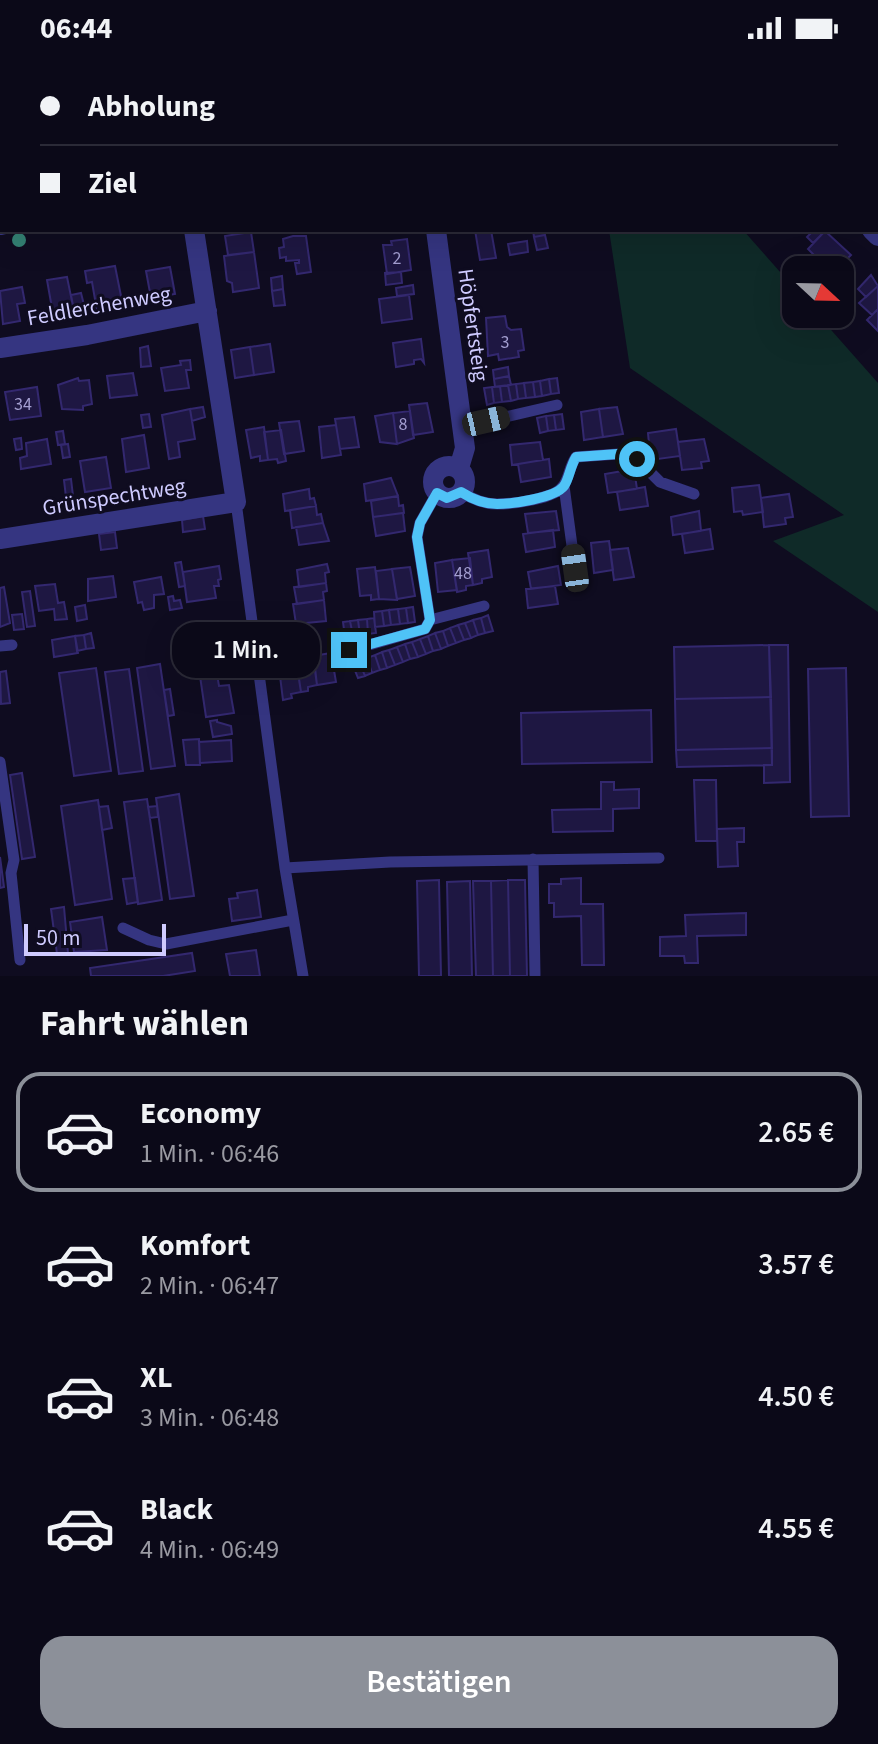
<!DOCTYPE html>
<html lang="de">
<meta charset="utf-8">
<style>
:root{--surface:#0b0918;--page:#141221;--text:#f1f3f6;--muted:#9a9aa2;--line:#2b2a37;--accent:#8c9099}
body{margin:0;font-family:"Source Sans 3",sans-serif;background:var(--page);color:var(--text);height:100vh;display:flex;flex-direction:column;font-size:30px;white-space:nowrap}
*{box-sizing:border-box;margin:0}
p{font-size:26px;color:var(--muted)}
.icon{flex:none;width:44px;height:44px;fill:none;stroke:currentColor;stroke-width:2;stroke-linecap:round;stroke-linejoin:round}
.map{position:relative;height:920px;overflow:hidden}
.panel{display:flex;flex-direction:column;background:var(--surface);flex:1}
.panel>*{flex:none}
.hud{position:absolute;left:0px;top:0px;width:878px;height:176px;box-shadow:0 8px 32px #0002,0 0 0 2px var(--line);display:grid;align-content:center;height:176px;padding:0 40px;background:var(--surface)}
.needle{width:52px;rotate:112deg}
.tools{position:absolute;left:782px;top:200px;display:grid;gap:16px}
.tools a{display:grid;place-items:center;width:72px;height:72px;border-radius:16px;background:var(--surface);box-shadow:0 8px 32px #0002,0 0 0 2px var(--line);font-size:40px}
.scale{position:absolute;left:24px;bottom:20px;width:142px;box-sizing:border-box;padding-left:8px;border:4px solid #cfcbff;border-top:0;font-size:22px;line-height:28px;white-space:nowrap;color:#cfcbff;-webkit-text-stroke:6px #0f0c20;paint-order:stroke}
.end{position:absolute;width:36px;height:36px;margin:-18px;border:10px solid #4fc3f7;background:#111;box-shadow:0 0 0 4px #111}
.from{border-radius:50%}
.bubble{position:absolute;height:56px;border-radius:24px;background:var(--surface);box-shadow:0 8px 32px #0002,0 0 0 2px var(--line);font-size:26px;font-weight:600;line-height:56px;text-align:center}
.car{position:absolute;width:24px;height:48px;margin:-24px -12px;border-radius:10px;box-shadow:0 0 6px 2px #0007;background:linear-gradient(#222 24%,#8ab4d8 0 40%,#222 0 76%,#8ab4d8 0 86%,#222 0)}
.hud b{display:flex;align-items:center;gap:28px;height:76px;font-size:30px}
.hud b+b{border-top:2px solid var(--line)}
.hud i{width:20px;height:20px;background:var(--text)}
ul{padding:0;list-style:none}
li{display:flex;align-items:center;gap:24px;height:120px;margin:0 16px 12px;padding:0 24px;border:4px solid transparent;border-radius:24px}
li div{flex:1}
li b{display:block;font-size:30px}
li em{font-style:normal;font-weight:600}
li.current{border-color:var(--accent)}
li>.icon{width:72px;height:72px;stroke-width:1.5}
h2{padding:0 40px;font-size:36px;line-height:96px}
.button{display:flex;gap:16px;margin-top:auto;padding:16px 40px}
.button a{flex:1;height:92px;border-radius:24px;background:var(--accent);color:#fff;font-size:32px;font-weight:600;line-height:92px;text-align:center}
.status{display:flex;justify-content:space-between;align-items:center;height:56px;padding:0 40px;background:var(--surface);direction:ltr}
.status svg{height:22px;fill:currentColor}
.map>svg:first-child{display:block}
</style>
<div class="status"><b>06:44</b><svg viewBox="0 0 49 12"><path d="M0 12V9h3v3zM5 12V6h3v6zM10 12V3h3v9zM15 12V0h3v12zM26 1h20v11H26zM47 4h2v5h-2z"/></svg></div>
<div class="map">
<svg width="878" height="920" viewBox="0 0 878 920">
<rect width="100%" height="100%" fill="#0f0c20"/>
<!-- green -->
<path fill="#0f2a28" d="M609,174H743L796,234V258H817L878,327V556L773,485L844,459L630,312Z"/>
<!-- building -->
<path fill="#1e1742" stroke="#33286f" stroke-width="2" d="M141,0H171V2H141Z
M769,0H856L769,2Z
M475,174H491L496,202L480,204Z
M533,174H544L545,179L534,181Z
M814,174L825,175L813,187L807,181Z
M825,175L851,199L836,214H822L813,206L817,202L808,193Z
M251,176L254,196L228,199L225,180Z
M545,179L548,192L537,194L534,181Z
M293,180H306L311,216L297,218L295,207H299V204L286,205V201L280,202L279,192L284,191L283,183Z
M407,183L411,214L387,218L383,189H392L391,185Z
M527,185L528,196L510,199L508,188Z
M254,196L259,232L233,236L232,227L227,225L224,200Z
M115,210L123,250L97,255L92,226L87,227L85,215Z
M170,211L175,238L151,242L146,215Z
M401,216L402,227L386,229L385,217Z
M871,219L878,230L866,241L858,233Z
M282,220L283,233L272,235L271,222Z
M67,221L74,255L53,258L47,224Z
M413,229L414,238L397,240L396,232Z
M878,230V253L872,259L859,247Z
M22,231L25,247L17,248L20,265L3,268L0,235Z
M283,233L285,249L274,250L272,235Z
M81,237L85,253L74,255L71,239Z
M409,239L412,263L382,267L379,243Z
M878,253V275L867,264Z
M505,260L507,271L511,274L521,273L524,294L518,295L519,301L499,304L498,298L488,300L486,262Z
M421,283L424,307L421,303L414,304V308L396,311L393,287Z
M270,288L274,316L254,319L250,291Z
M148,290L151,310L141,311L140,292Z
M250,291L254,319L235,322L231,294Z
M190,304L191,314H186L189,332L165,335L161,312L181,309L180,305Z
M508,311L509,320L494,323L493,314Z
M133,317L137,339L110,342L107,320Z
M509,320L511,329L495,331L494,323Z
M78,322L79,325L89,324L92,348L83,350V354L62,353L58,329Z
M557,322L559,337L551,338L549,323Z
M549,323L551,338L542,340L540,325Z
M540,325L542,340L535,341L533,326Z
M533,326L535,341L526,342L524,327Z
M524,327L526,342L518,343L516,328Z
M516,328L518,343L511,345L508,329Z
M508,329L511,345L502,346L500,330Z
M500,330L502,346L494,347L492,331Z
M37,331L41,360L10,364L5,336Z
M492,331L494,347L487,349L484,332Z
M427,347L433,376L413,379L409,349Z
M203,351L205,361L192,365L190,353Z
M617,351L623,378L603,381L599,353Z
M190,353L195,383L178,386L180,401L169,403L162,359Z
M599,353L603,381L584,384L581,356Z
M410,355L414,382L397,388L393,357Z
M393,357L397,388L380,386L375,360Z
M149,358L151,371L143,372L141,359Z
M562,358L564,373L556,374L554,359Z
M554,359L556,374L548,375L546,360Z
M546,360L548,375L540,377L537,362Z
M354,361L359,391L340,393L335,363Z
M299,365L304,395L284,398L279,367Z
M336,369L341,399L322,402L319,371Z
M264,371L268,404L260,405V400L251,402L246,374Z
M676,373L680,400L658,403L657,398L650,399L648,377Z
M281,374L286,405L278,407L277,403L268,404L264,376Z
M63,375L65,388L58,389L56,376Z
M144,379L149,412L126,416L122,383Z
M21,382L22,393L16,394L14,383Z
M47,383L51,408L21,413L20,402L27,400L26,387Z
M704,383L709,405L701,406L702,412L682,414L678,386Z
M540,386L543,404L512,409L510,389Z
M68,388L70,401L63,402L61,389Z
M106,401L111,432L85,436L80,405Z
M549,403L551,421L521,426L518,408Z
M634,413L637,433L608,437L605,418Z
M391,422L398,440L366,445L364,428Z
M71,423L73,440L66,441L64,424Z
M759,429L763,456L743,459L742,455L734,456L732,432Z
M645,431L648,450L620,454L617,436Z
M309,433L310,443L314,442L316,450L285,455L283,438Z
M789,438L793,461L785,462L786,468L764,471L761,442Z
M398,440L399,450L403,449L404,457L373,461L371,445Z
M316,450L317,459L321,458L323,467L292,472L290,454Z
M556,455L559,474L528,477L525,458Z
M699,455L701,475L673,479L671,461Z
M403,457L405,475L376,480L373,461Z
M203,460L205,473L183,476L182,464Z
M323,467L329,485L299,489L296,471Z
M710,473L713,493L685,497L682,478Z
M553,474L555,491L526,496L523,478Z
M115,476L117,492L101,494L99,478Z
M609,485L613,514L594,517L591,487Z
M628,492L634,521L614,524L610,494Z
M488,494L492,521L482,523V527L473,529L468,497Z
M470,502L473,529L466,530V534L457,536L452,504Z
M452,504L457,534L438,536L435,507Z
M181,506L185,530L179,531L175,507Z
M327,508L329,516L325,517L326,527L299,531L297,514Z
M219,510L221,523L218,524L219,530H214L216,542L187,546L183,516Z
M558,510L561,529L531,533L528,516Z
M375,511L379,543L371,544V539L360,540L357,513Z
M410,511L415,540L397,543L392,513Z
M392,513L397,544L379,543L376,515Z
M113,520L116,541L88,545V523Z
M161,521L164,538L154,539V552L144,554L142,546L138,547L134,526Z
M326,527L327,535L323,536L324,544L297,548L294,531Z
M55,528L58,547L64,546L67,563L55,564L54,553L39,555L35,530Z
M555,530L558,548L528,552L526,533Z
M4,531L10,567L0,571V532Z
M30,535L35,570L27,571L22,536Z
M173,540L174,545L180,544L182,552L170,554L168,541Z
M324,544L326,565L296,568L293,548Z
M85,549L87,563L77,565L75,551Z
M413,551L415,566L408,567L406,552Z
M406,552L408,567L400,568L398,553Z
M398,553L400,568L391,569L389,554Z
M389,554L391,569L384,570L382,555Z
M382,555L384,570L375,571L374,556Z
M22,558L24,573L14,574L12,559Z
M488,559L493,575L485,577L481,562Z
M374,562L376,577L368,578L367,563Z
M481,562L485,577L478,579L473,564Z
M367,563L368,578L360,579L358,564Z
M358,564L360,579L353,580L350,565Z
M473,564L478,579L471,582L465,567Z
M226,565L230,592L200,597L197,574L207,573L206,567Z
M350,565L353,580L345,581L343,566Z
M465,567L471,582L464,584L458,569Z
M458,569L464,584L456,587L450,572Z
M450,572L456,587L448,590L443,575Z
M443,575L448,590L441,593L435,577Z
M91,577L94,592L86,593L84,579Z
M435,577L441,593L433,595L428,580Z
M84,579L86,593L77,595L75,580Z
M75,580L78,597L54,601L52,584Z
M428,580L433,595L426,598L420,583Z
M420,583L426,598L418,601L412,586Z
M412,586L418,601L410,603L405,588Z
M405,588L410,603L403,606L397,591Z
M769,589L771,641L675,643L674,591Z
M769,589H788L790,726L764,727V709H772Z
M397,591L403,606L395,609L389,594Z
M389,594L395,609L387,612L382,596Z
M382,596L387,612L380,614L375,599Z
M331,597L336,626L317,629L313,600Z
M375,599L380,614L372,617L367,602Z
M367,602L372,617L365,620L359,605Z
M314,603L317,629L308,631V635L301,636L296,605Z
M359,605L365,620L358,622L352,607Z
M160,608L175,710L151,713L137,612Z
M297,609L301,636L291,638L292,642L283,644L279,612Z
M96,612L111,715L74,720L59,617Z
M846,612L849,760L811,761L808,613Z
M129,613L143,715L119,718L105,616Z
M6,615L10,647L1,648L0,616Z
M217,618L219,630L229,629L234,657L206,661L200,620Z
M170,633L174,659L168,660L164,634Z
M771,641L772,692L676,694L675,643Z
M651,654L652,706L522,708L521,657Z
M217,664V666L231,670L232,678L213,681L210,665Z
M199,683L200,709H186L183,684Z
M231,684L232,705L200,707L199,686Z
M772,692V709L677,711L676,694Z
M22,717L35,801L22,803L10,719Z
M694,724H716L717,785H696Z
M601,726H614V734L639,733V752L613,753V775L553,776L552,754L601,753Z
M179,738L194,840L170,843L156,742Z
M147,743L162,844L138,848L124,746Z
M98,744L112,843L75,849L61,750Z
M108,750L112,772L102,774L99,751Z
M157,750L158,761L150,762L148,751Z
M744,772V786H737L738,810L718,811L717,773Z
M0,801L4,831L0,832Z
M135,822L138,846L127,848L123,823Z
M581,822V848H603L604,909H582L581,860L554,861V847H549V828H561V823Z
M439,824L441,920H419L417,825Z
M508,824H525L527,920H510Z
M508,824L510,920H493L491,825Z
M470,825L472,920H449L447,826Z
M473,825H491L493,920H476Z
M257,834L261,861L232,865L229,843L238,842L237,837Z
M64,851L68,897L57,898L51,853Z
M746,857V879L697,880L698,907H685L684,900H660V881L686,880L685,859Z
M102,861L107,894L74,896L70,866Z
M256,894L260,920H230L226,898Z
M192,897L195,915L163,920H91L90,912Z"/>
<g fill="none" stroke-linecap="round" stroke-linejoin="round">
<!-- service -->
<path stroke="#353581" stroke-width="11" d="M463,371L557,349
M564,430L575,512
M461,436C472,443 484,448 497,448C512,448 555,443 563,430C569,423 569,411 576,401L618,398L630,401L637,403L660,426L694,438
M236,446L285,812L303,920
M430,564L484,550
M0,590L12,589
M341,597L425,573L430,564L417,481L420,467L437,437
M0,706L14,804L11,817L20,904
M533,803L535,919
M285,812L390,806L659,802
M123,872L149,884L166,888L293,864"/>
<!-- minor -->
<path stroke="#353581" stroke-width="20" d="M117,0V2
M700,0L702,2
M0,169H2
M436,174L465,392L459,412
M872,174L878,180
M0,292L87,279L207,255
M433 426a16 16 0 1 1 32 0a16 16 0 1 1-32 0Z
M0,483L236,446L194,174"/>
</g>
<!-- trees -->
<circle fill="#348274" cx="19" cy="184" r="7"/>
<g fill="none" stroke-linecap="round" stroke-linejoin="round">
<!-- route -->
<path stroke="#4fc3f7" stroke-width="10" d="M349,594L425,573L430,564L417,481L420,467L437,437L447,442L461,436C472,443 484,448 497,448C512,448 555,442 564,430C569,423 570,411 576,401L618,398L637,403"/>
</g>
<g text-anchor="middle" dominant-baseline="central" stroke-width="6" stroke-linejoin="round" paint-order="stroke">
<!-- number labels -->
<g font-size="18" fill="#a39ed0">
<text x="397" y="202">2</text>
<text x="505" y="286">3</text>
<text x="23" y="348">34</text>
<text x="403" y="368">8</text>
<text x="463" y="517">48</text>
</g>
<!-- street labels -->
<g font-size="22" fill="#cfcbff" stroke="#0f0c20">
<text transform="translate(99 250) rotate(-10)">Feldlerchenweg</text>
<text transform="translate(473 269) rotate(82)">Höpfertsteig</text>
<text transform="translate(114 441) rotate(-9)">Grünspechtweg</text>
</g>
</g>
</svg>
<div class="tools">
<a><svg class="needle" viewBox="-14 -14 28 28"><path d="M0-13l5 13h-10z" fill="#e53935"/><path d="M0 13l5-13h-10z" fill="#9a9aa2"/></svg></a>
</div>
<div class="scale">50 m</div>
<i class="end from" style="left:637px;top:403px"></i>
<i class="end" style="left:349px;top:594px"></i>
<div class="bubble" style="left:172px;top:566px;width:148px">1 Min.</div>
<i class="car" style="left:486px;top:365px;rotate:77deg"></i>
<i class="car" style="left:575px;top:512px;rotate:352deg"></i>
<div class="hud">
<b><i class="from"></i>Abholung</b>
<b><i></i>Ziel</b>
</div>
</div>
<section class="panel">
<h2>Fahrt wählen</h2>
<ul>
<li class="current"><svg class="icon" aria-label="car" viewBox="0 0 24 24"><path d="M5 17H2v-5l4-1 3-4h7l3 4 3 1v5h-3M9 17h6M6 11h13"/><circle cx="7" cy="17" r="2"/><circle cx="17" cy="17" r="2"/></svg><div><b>Economy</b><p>1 Min. · 06:46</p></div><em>2.65 €</em></li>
<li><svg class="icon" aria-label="car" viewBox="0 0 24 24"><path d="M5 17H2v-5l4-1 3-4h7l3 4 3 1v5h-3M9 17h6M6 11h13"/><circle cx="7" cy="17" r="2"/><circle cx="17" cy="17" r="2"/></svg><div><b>Komfort</b><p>2 Min. · 06:47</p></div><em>3.57 €</em></li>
<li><svg class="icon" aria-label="car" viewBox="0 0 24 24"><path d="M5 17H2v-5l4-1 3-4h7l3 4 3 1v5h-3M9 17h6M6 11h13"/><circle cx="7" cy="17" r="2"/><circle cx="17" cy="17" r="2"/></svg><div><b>XL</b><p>3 Min. · 06:48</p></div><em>4.50 €</em></li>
<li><svg class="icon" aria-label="car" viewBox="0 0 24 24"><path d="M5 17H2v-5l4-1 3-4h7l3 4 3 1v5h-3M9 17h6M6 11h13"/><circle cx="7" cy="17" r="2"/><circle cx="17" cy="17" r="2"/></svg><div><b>Black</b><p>4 Min. · 06:49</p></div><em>4.55 €</em></li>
</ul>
<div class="button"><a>Bestätigen</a></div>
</section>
